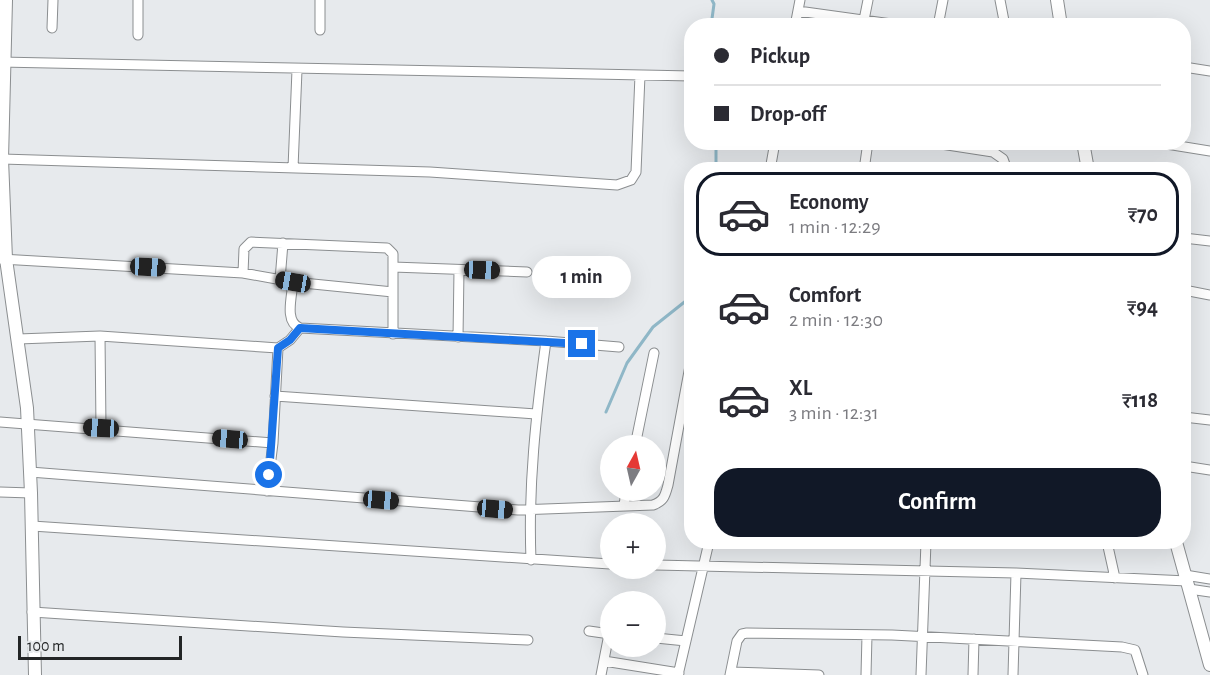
<!DOCTYPE html>
<meta charset="utf-8">
<style>
:root{--surface:#fff;--page:#f7f7f7;--text:#2b2b33;--muted:#7c7c81;--line:#e1e1e2;--accent:#111827}
body{margin:0;font-family:"Alegreya Sans",sans-serif;background:var(--page);color:var(--text);height:100vh;display:flex;flex-direction:column;font-size:22px;white-space:nowrap}
*{box-sizing:border-box;margin:0}
p{font-size:20px;color:var(--muted)}
.icon{flex:none;width:33px;height:33px;fill:none;stroke:currentColor;stroke-width:2;stroke-linecap:round;stroke-linejoin:round}
.map{position:relative;flex:1;overflow:hidden}
.panel{position:absolute;left:684px;top:162px;width:507px;height:387px;display:flex;flex-direction:column;background:var(--surface);border-radius:24px;box-shadow:0 6px 24px #0002}
.panel>*{flex:none}
.hud{position:absolute;left:684px;top:18px;width:507px;height:132px;border-radius:24px;box-shadow:0 6px 24px #0002;display:grid;align-content:center;height:132px;padding:0 30px;background:var(--surface)}
.needle{width:39px;rotate:8deg}
.buttons{position:absolute;left:600px;top:435px;display:grid;gap:12px}
.buttons a{display:grid;place-items:center;width:66px;height:66px;border-radius:50%;background:var(--surface);box-shadow:0 6px 24px #0002;font-size:30px}
.scale{position:absolute;left:18px;bottom:15px;width:164px;box-sizing:border-box;padding-left:6px;border:3px solid #232526;border-top:0;font-size:16px;line-height:21px;white-space:nowrap;color:#232526;-webkit-text-stroke:4px #e7eaed;paint-order:stroke}
.end{position:absolute;width:27px;height:27px;margin:-14px;border:8px solid #1a73e8;background:#fff;box-shadow:0 0 0 3px #fff}
.from{border-radius:50%}
.bubble{position:absolute;height:42px;border-radius:21px;background:var(--surface);box-shadow:0 6px 24px #0002;font-size:20px;font-weight:700;line-height:42px;text-align:center}
.car{position:absolute;width:18px;height:36px;margin:-18px -9px;border-radius:8px;box-shadow:0 0 4px 2px #0007;background:linear-gradient(#222 24%,#8ab4d8 0 40%,#222 0 76%,#8ab4d8 0 86%,#222 0)}
.hud b{display:flex;align-items:center;gap:21px;height:57px;font-size:22px}
.hud b+b{border-top:2px solid var(--line)}
.hud i{width:15px;height:15px;background:var(--text)}
ul{padding:10px 0 0;list-style:none}
li{display:flex;align-items:center;gap:18px;height:84px;margin:0 12px 9px;padding:0 18px;border:3px solid transparent;border-radius:24px}
li div{flex:1}
li b{display:block;font-size:22px}
li em{font-style:normal;font-weight:700}
li.selected{border-color:var(--accent)}
li>.icon{width:54px;height:54px;stroke-width:1.5}
.primary-button{display:flex;gap:12px;margin-top:auto;padding:12px 30px}
.primary-button a{flex:1;height:69px;border-radius:24px;background:var(--accent);color:#fff;font-size:24px;font-weight:700;line-height:69px;text-align:center}
.map>svg:first-child{display:block}
</style>
<div class="map">
<svg width="1210" height="675" viewBox="0 0 1210 675">
<rect width="100%" height="100%" fill="#e7eaed"/>
<g fill="none" stroke-linecap="round" stroke-linejoin="round">
<!-- stream -->
<path stroke="#8fb7c7" stroke-width="3" d="M711,26L714,4L712,0
M716,142V170
M606,412L627,363L653,327L692,296"/>
<defs>
<path id="street" d="M138,0V35
M1000,0L1005,26
M798,11L906,26
M864,20L868,0
M795,26L800,0
M938,26L943,0
M52,28L53,0
M320,30V0
M0,62L692,76
M1184,67L1210,71
M928,142L993,152L1003,159L1007,170
M1154,142L1210,151
M2,159L430,172L617,185L631,180L636,172L640,75
M293,168L297,70
M770,170L775,142
M864,170L868,142
M1184,238L1210,241
M1,259L243,273L293,282L393,292
M393,267L527,272
M243,273L244,249L251,242L387,248L393,254V334
M280,280L283,243
M293,282C292,297 284,322 300,328L546,341L619,347
M1184,290L1210,295
M100,336L101,428
M458,337L459,270
M18,339L100,336L278,348L290,340L300,328
M275,396L536,414
M1184,417L1210,420
M0,422L273,443
M635,446L654,353
M1184,466L1210,470
M30,472L518,510L653,505C664,501 665,496 668,485L692,355
M267,491L273,443L278,348
M0,492L31,493
M624,506L626,490
M32,526L610,564
M1107,542L1115,578
M531,560C528,486 536,414 546,341
M656,565L1016,573L1187,581
M1185,575L1210,579
M1189,589L1210,592
M32,612L343,632L528,640
M589,631L610,634
M656,638L686,641
M604,661L679,673
M731,672L819,675
M601,675L609,634
M678,675L709,542
M730,675L737,641L742,634L747,633L892,635L1122,647L1135,650L1143,675
M866,675L867,635
M921,675L926,542
M973,675L974,639
M1013,675L1016,573"/>
<path id="secondary" d="M6,0L2,159L6,259L27,408L31,493L35,675
M1057,0L1061,26
M1083,142L1088,170
M1176,542L1210,665"/>
</defs>
<!-- street casing -->
<use href="#street" stroke="#8b8e90" stroke-width="11"/>
<!-- secondary casing -->
<use href="#secondary" stroke="#8b8e90" stroke-width="14"/>
<!-- street -->
<use href="#street" stroke="#fff" stroke-width="9"/>
<!-- secondary -->
<use href="#secondary" stroke="#fff" stroke-width="12"/>
</g>
<g fill="none" stroke-linecap="round" stroke-linejoin="round">
<!-- route -->
<path stroke="#1a73e8" stroke-width="8" d="M269,475L278,348L290,340L300,328L582,344"/>
</g>
</svg>
<div class="buttons">
<a><svg class="needle" viewBox="-14 -14 28 28"><path d="M0-13l5 13h-10z" fill="#e53935"/><path d="M0 13l5-13h-10z" fill="#7c7c81"/></svg></a>
<a>+</a>
<a>−</a>
</div>
<div class="scale">100 m</div>
<i class="end from" style="left:269px;top:475px"></i>
<i class="end" style="left:582px;top:344px"></i>
<div class="bubble" style="left:532px;top:256px;width:99px">1 min</div>
<i class="car" style="left:148px;top:267px;rotate:93deg"></i>
<i class="car" style="left:482px;top:270px;rotate:92deg"></i>
<i class="car" style="left:293px;top:282px;rotate:280deg"></i>
<i class="car" style="left:101px;top:428px;rotate:273deg"></i>
<i class="car" style="left:230px;top:439px;rotate:275deg"></i>
<i class="car" style="left:381px;top:500px;rotate:95deg"></i>
<i class="car" style="left:495px;top:509px;rotate:95deg"></i>
<div class="hud">
<b><i class="from"></i>Pickup</b>
<b><i></i>Drop-off</b>
</div>
<section class="panel">
<ul>
<li class="selected"><svg class="icon" aria-label="car" viewBox="0 0 24 24"><path d="M5 17H2v-5l4-1 3-4h7l3 4 3 1v5h-3M9 17h6M6 11h13"/><circle cx="7" cy="17" r="2"/><circle cx="17" cy="17" r="2"/></svg><div><b>Economy</b><p>1 min · 12:29</p></div><em>₹70</em></li>
<li><svg class="icon" aria-label="car" viewBox="0 0 24 24"><path d="M5 17H2v-5l4-1 3-4h7l3 4 3 1v5h-3M9 17h6M6 11h13"/><circle cx="7" cy="17" r="2"/><circle cx="17" cy="17" r="2"/></svg><div><b>Comfort</b><p>2 min · 12:30</p></div><em>₹94</em></li>
<li><svg class="icon" aria-label="car" viewBox="0 0 24 24"><path d="M5 17H2v-5l4-1 3-4h7l3 4 3 1v5h-3M9 17h6M6 11h13"/><circle cx="7" cy="17" r="2"/><circle cx="17" cy="17" r="2"/></svg><div><b>XL</b><p>3 min · 12:31</p></div><em>₹118</em></li>
</ul>
<div class="primary-button"><a>Confirm</a></div>
</section>
</div>
